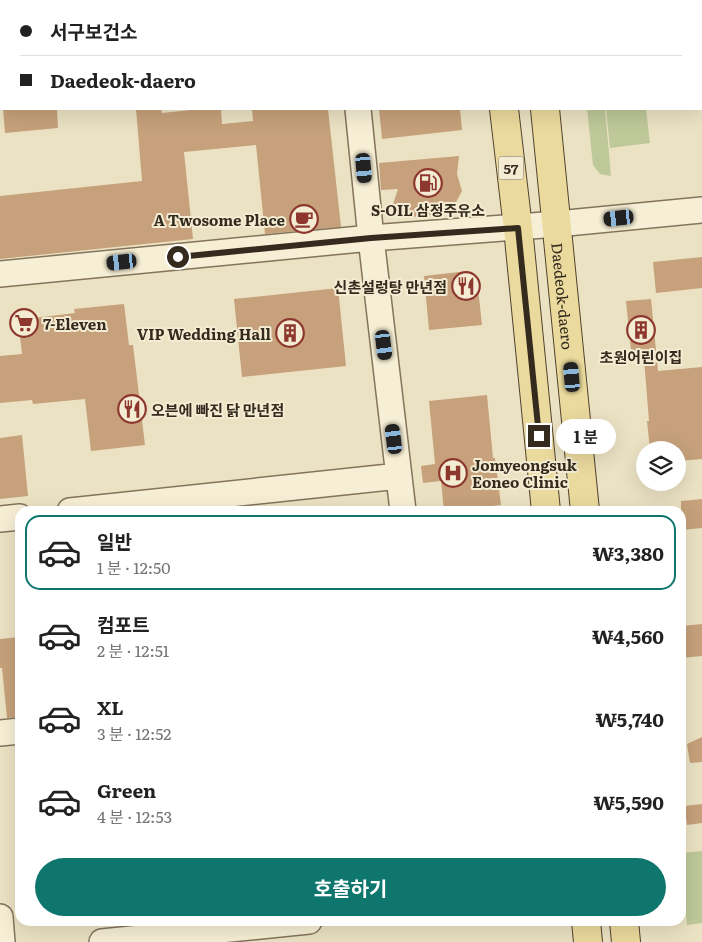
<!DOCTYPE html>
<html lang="ko">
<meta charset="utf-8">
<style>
:root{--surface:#fff;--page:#f2f2f2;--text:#222;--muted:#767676;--line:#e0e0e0;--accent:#0f766e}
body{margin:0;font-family:Literata,"Noto Sans KR",serif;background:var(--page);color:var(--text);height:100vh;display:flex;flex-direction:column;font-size:19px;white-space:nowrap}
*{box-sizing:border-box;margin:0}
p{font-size:16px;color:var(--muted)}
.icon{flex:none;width:28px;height:28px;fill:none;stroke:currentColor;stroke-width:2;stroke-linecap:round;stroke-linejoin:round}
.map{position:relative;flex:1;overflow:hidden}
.drawer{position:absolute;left:15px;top:506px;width:671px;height:420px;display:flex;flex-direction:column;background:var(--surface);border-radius:15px;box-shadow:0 5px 20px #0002}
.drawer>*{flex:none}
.hud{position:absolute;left:0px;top:0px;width:702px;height:110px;box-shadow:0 5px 20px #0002;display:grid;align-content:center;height:110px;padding:0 20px;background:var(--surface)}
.controls{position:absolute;left:636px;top:441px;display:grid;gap:10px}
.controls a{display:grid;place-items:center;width:50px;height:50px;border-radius:50%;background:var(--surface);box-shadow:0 5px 20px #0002;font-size:25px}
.end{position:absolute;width:22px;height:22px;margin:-11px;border:6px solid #342b1e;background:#fff;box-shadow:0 0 0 2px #fff}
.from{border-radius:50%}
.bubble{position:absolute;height:35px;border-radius:18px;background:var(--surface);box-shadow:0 5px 20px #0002;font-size:16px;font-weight:700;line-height:35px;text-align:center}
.car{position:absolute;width:15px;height:30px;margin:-15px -8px;border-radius:6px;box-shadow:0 0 4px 1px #0007;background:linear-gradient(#222 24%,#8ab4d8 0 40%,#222 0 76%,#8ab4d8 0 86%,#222 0)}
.hud b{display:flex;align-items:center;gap:18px;height:48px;font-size:19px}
.hud b+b{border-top:1px solid var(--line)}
.hud i{width:12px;height:12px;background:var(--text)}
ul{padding:9px 0 0;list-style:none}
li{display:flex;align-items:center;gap:15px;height:75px;margin:0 10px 8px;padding:0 10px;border:2px solid transparent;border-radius:15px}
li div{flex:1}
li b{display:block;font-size:19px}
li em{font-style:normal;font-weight:700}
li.selected{border-color:var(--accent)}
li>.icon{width:45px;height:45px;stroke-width:1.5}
.primary-button{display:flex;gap:10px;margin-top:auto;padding:10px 20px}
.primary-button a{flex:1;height:58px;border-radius:30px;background:var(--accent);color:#fff;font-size:20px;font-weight:700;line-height:58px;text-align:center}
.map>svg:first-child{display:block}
</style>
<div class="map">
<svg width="702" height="942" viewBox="0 0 702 942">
<rect width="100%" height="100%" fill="#ebe2c3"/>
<!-- green -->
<path fill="#bec898" d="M587,109H605L611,176L600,174L593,165Z
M606,109H646L650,143L610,148Z
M702,851V923L687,925L681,866V853Z"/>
<!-- building -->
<path fill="#c6a17b" d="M3,109H57L58,128L5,133Z
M136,109H161L162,113L201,109H221L222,124L253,121L252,109H328L341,227L265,234L256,145L184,152L193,239L0,259V196L142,181Z
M379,109H460L462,130L382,139Z
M459,156L457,174L462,191L455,204L439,214L412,217L404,215L395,210L393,204L398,189L381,190L379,163Z
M702,257V288L656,293L653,262Z
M459,272L478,288L482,325L429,330L424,276Z
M338,288L346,366L242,377L234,299Z
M651,299L658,371L702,367V459L678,461V450H650L647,421H649L644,359L632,360L626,301Z
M124,304L129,345H133L145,445L91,451L85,399L33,404L32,400L0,403V356L22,354L18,320L75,313L74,309Z
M487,395L493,458H495L501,505L444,511L441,481L423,483L421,466L435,464L429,401Z
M22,435L28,496L0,499V438Z
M702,499V528L681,530V501Z
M702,624V656L681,658V626Z
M20,637V717L7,718L2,668H0V639Z
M702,737V762L690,763L687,744Z
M702,804V823L687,825L684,806Z"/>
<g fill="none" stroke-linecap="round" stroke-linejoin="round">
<defs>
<path id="minor" d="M347,0V1
M0,61H1
M358,109L371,238L403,511
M0,274L371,238L557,224L702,210
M70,511L399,476
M0,519L20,517
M0,733L20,731
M0,917L2,942
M102,942L309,921"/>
<g id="major">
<path d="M492,0V1"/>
<path d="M533,0V1"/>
<path d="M504,109L518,228L546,511"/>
<path id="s1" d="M545,109L585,511"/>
<path d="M586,921L588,942"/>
<path d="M624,921L626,942"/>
</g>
</defs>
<!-- minor casing -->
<use href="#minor" stroke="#83745b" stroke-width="28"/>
<!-- major casing -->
<use href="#major" stroke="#51422f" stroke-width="30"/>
<!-- minor -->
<use href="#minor" stroke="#f6efd5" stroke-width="25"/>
<!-- major -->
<use href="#major" stroke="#ebda9d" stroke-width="28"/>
</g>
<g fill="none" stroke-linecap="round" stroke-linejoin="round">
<!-- route -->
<path stroke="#342b1e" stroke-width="6" d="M178,257L371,238L518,228L539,436"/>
</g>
<!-- icons -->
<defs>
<symbol id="fuel-ring" viewBox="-11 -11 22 22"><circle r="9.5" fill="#f3ecd2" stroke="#8e372f" stroke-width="1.5"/><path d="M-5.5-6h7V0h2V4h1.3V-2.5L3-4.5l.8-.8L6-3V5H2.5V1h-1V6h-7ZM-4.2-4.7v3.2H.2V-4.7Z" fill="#8e372f"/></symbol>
<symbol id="cafe-ring" viewBox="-11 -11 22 22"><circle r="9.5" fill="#f3ecd2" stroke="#8e372f" stroke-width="1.5"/><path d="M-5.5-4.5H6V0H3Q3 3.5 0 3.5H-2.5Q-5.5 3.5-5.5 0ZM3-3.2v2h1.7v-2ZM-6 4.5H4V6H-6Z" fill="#8e372f"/></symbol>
<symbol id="restaurant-ring" viewBox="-11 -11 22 22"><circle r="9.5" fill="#f3ecd2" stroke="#8e372f" stroke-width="1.5"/><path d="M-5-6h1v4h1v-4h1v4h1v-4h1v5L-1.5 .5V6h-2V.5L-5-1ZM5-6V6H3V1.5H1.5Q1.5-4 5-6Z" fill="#8e372f"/></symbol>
<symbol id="supermarket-ring" viewBox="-11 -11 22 22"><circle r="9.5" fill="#f3ecd2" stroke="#8e372f" stroke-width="1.5"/><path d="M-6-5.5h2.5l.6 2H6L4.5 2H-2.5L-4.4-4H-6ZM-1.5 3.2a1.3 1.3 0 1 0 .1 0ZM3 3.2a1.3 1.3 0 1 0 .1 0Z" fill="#8e372f"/></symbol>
<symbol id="building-ring" viewBox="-11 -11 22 22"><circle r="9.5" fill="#f3ecd2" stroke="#8e372f" stroke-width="1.5"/><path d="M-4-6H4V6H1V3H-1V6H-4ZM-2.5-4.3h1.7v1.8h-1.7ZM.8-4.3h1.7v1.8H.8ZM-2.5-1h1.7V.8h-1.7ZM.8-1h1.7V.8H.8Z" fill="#8e372f"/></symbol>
<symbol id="hospital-ring" viewBox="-11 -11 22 22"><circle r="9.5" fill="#f3ecd2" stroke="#8e372f" stroke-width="1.5"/><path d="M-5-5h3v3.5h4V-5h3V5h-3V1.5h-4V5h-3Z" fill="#8e372f"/></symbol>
</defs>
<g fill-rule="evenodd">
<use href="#fuel-ring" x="412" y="167" width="32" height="32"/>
<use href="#cafe-ring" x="288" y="203" width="32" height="32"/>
<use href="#restaurant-ring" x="450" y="270" width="32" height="32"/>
<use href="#supermarket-ring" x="8" y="307" width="32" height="32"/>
<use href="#building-ring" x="625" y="314" width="32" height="32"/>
<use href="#building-ring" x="274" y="317" width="32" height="32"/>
<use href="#restaurant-ring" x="116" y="393" width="32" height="32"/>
<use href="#hospital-ring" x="437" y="457" width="32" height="32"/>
</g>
<g text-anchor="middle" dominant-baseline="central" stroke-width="4" stroke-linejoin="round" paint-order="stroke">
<!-- shield labels -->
<rect fill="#f3ecd2" stroke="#6d6554" stroke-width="1" x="498.5" y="156.5" width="25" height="23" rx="4"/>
<g font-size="14" font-weight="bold" fill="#342b1e">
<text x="511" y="168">57</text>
</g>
<!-- poi labels -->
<g font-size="15" font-weight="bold" fill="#342b1e" stroke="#f3ecd2" text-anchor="end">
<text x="428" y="209" text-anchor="middle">S-OIL 삼정주유소</text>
<text x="285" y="219">A Twosome Place</text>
<text x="447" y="286">신촌설렁탕 만년점</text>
<text x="43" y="323" text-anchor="start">7-Eleven</text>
<text x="271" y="333">VIP Wedding Hall</text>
<text x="641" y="356" text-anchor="middle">초원어린이집</text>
<text x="151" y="409" text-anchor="start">오븐에 빠진 닭 만년점</text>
<text x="472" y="464" text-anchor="start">Jomyeongsuk<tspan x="472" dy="17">Eoneo Clinic</tspan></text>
</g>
<!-- street labels -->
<g font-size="15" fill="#342b1e" stroke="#f3ecd2">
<text stroke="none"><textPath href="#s1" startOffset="188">Daedeok-daero</textPath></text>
</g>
</g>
</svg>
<div class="controls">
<a><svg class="icon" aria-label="layers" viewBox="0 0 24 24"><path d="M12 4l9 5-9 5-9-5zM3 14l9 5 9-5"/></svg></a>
</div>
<i class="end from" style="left:178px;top:257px"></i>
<i class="end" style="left:539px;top:436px"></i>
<div class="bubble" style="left:556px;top:419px;width:60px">1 분</div>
<i class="car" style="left:364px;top:168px;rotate:175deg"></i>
<i class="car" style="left:619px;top:218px;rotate:264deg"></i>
<i class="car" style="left:122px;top:262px;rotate:264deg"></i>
<i class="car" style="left:384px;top:345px;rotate:173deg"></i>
<i class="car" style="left:572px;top:377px;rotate:355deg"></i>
<i class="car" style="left:394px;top:439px;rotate:353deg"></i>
<div class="hud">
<b><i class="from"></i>서구보건소</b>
<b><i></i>Daedeok-daero</b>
</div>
<section class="drawer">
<ul>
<li class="selected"><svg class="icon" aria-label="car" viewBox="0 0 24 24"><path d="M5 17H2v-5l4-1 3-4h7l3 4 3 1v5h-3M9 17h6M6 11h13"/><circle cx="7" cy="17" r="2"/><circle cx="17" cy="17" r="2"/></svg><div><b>일반</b><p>1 분 · 12:50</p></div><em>₩3,380</em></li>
<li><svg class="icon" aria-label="car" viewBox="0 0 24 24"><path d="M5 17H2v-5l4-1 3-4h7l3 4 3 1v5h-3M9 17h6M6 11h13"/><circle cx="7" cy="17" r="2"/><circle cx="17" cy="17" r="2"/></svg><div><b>컴포트</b><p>2 분 · 12:51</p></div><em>₩4,560</em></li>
<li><svg class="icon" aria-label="car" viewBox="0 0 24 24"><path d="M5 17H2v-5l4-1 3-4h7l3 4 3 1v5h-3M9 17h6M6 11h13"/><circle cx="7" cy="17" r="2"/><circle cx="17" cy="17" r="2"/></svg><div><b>XL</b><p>3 분 · 12:52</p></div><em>₩5,740</em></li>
<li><svg class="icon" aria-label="car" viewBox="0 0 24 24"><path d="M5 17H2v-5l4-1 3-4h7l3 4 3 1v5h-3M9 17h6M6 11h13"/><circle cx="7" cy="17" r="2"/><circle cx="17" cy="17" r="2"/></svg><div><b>Green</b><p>4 분 · 12:53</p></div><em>₩5,590</em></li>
</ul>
<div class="primary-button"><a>호출하기</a></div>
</section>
</div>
